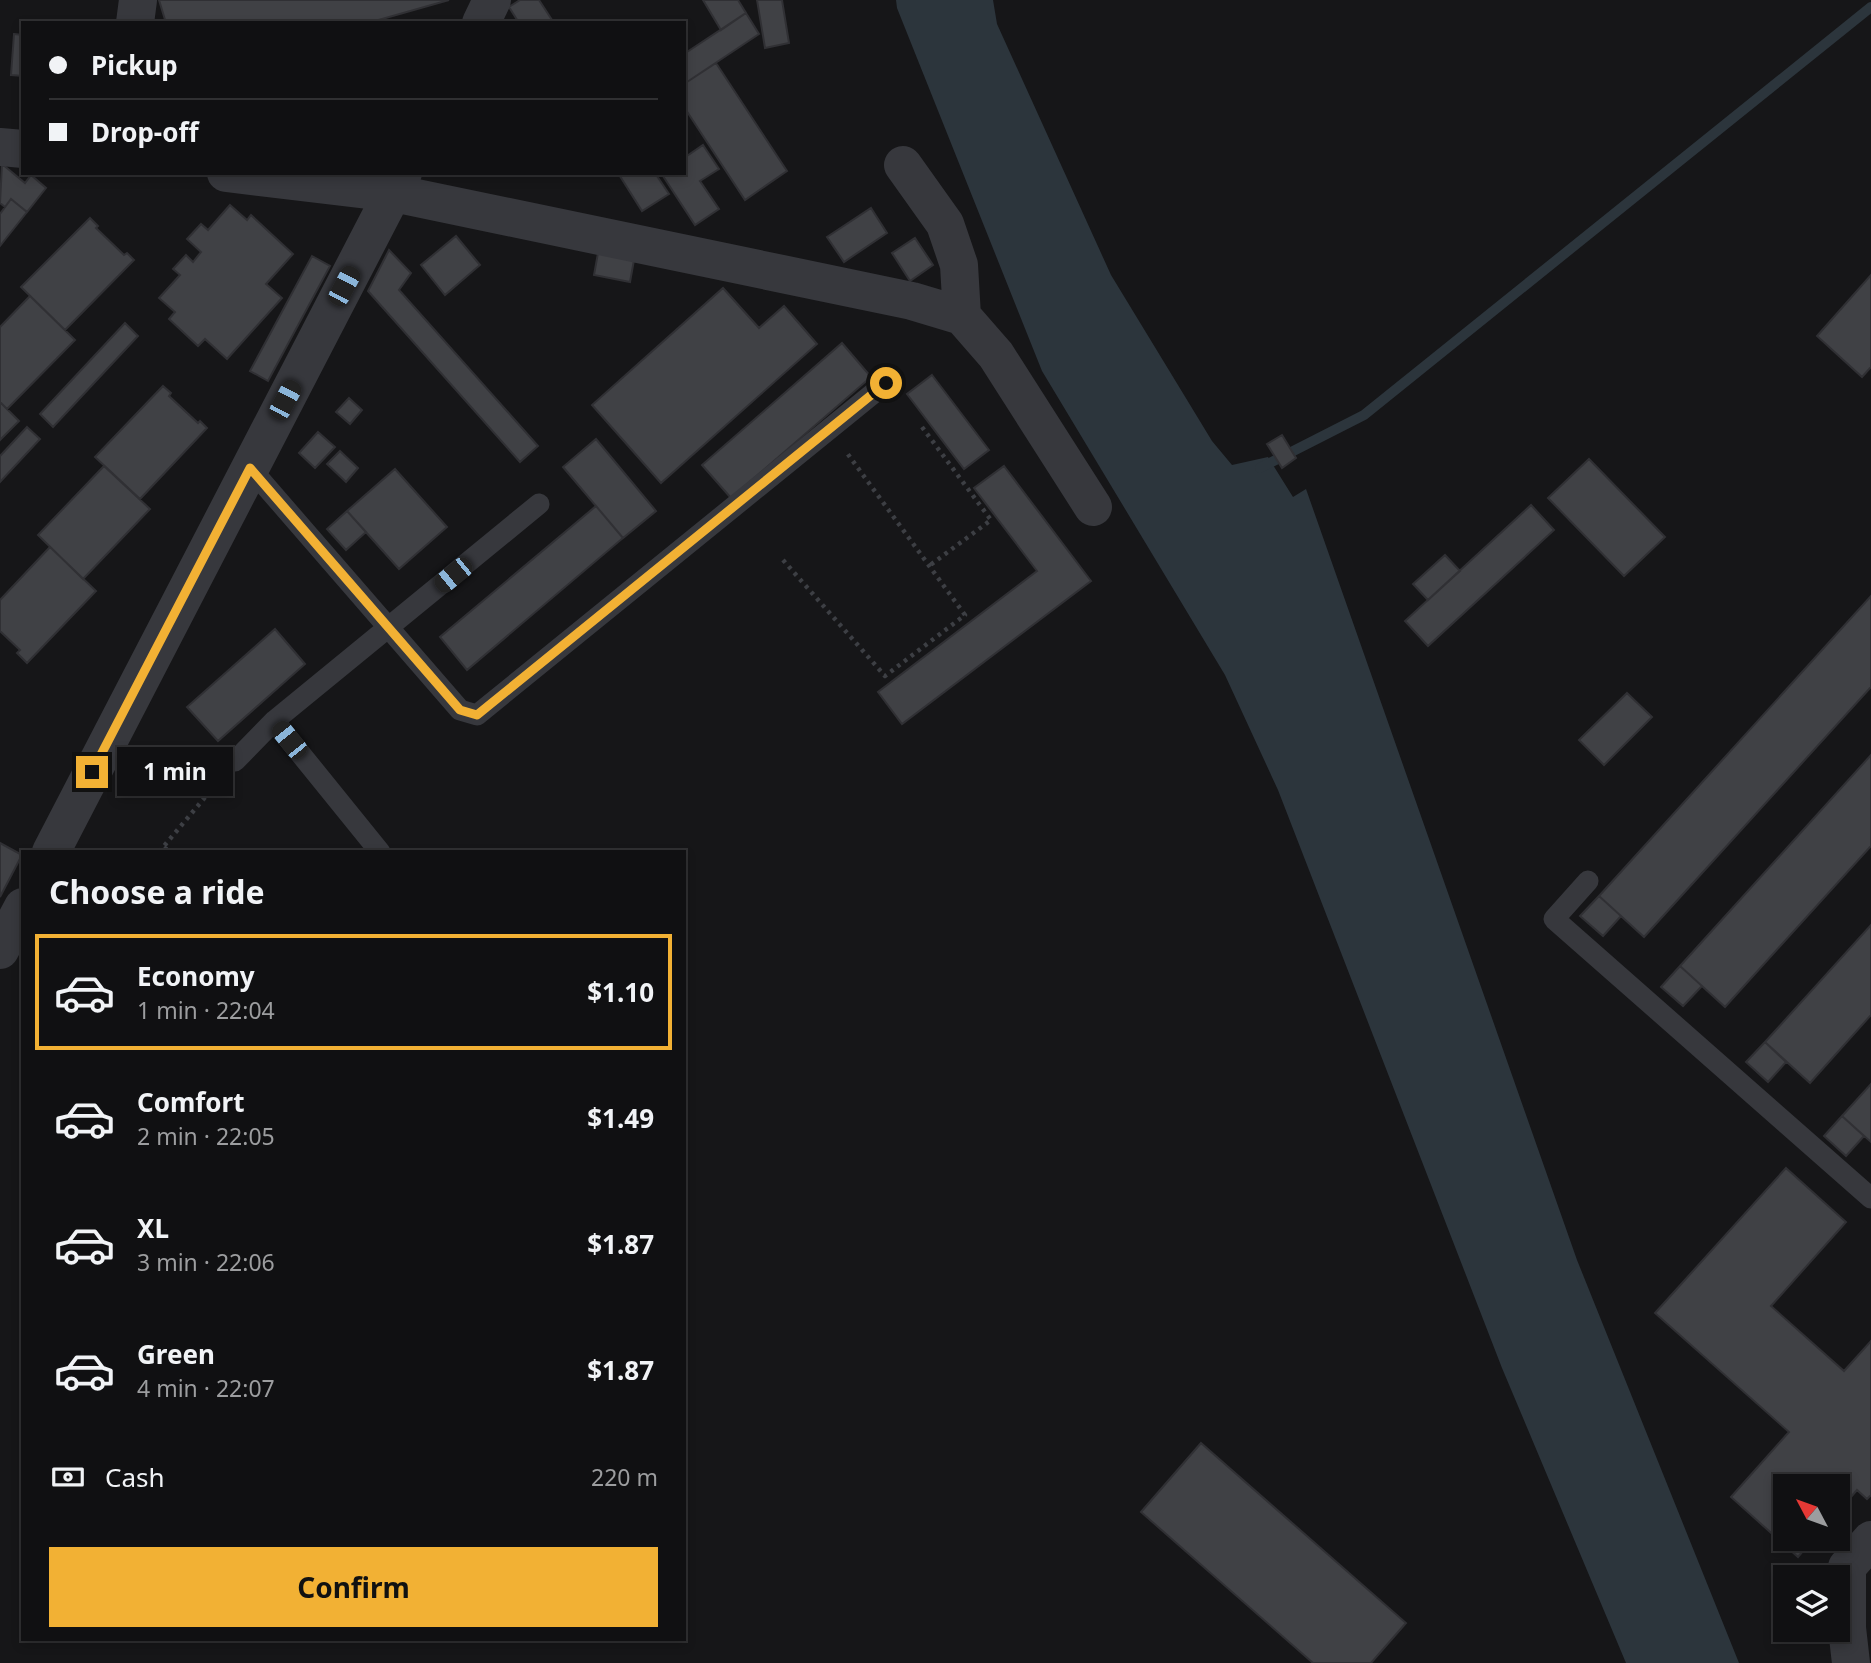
<!DOCTYPE html>
<meta charset="utf-8">
<style>
:root{--surface:#101012;--page:#19191b;--text:#f1f3f6;--muted:#9c9d9f;--line:#303032;--accent:#f2b134}
body{margin:0;font-family:"Noto Sans",sans-serif;background:var(--page);color:var(--text);height:100vh;display:flex;flex-direction:column;font-size:26px;white-space:nowrap}
*{box-sizing:border-box;margin:0}
p{font-size:23px;color:var(--muted)}
.icon{flex:none;width:38px;height:38px;fill:none;stroke:currentColor;stroke-width:2;stroke-linecap:round;stroke-linejoin:round}
.map{position:relative;flex:1;overflow:hidden}
.side{position:absolute;left:21px;top:850px;width:665px;height:791px;display:flex;flex-direction:column;background:var(--surface);border-radius:0px;box-shadow:0 4px 10px #0003,0 0 0 2px var(--line)}
.side>*{flex:none}
.hud{position:absolute;left:21px;top:21px;width:665px;height:154px;border-radius:0px;box-shadow:0 4px 10px #0003,0 0 0 2px var(--line);display:grid;align-content:center;height:154px;padding:0 28px;background:var(--surface)}
.needle{width:46px;rotate:311deg}
.fabs{position:absolute;left:1773px;top:1474px;display:grid;gap:14px}
.fabs a{display:grid;place-items:center;width:77px;height:77px;border-radius:0px;background:var(--surface);box-shadow:0 4px 10px #0003,0 0 0 2px var(--line);font-size:35px}
.end{position:absolute;width:32px;height:32px;margin:-16px;border:9px solid #f2b134;background:#111;box-shadow:0 0 0 4px #111}
.from{border-radius:50%}
.bubble{position:absolute;height:49px;border-radius:0px;background:var(--surface);box-shadow:0 4px 10px #0003,0 0 0 2px var(--line);font-size:23px;font-weight:700;line-height:49px;text-align:center}
.car{position:absolute;width:21px;height:42px;margin:-21px -10px;border-radius:9px;box-shadow:0 0 5px 2px #0007;background:linear-gradient(#222 24%,#8ab4d8 0 40%,#222 0 76%,#8ab4d8 0 86%,#222 0)}
.hud b{display:flex;align-items:center;gap:24px;height:66px;font-size:26px}
.hud b+b{border-top:2px solid var(--line)}
.hud i{width:18px;height:18px;background:var(--text)}
ul{padding:0;list-style:none}
li{display:flex;align-items:center;gap:21px;height:116px;margin:0 14px 10px;padding:0 14px;border:4px solid transparent;border-radius:0px}
li div{flex:1}
li b{display:block;font-size:26px}
li em{font-style:normal;font-weight:700}
li.active{border-color:var(--accent)}
li>.icon{width:63px;height:63px;stroke-width:1.5}
h2{padding:0 28px;font-size:32px;line-height:84px}
.pay{display:flex;align-items:center;gap:18px;height:77px;padding:0 28px;font-size:26px}
.pay p{margin-inline-start:auto}
.button{display:flex;gap:14px;margin-top:auto;padding:14px 28px}
.button a{flex:1;height:80px;border-radius:0px;background:var(--accent);color:#111;font-size:28px;font-weight:700;line-height:80px;text-align:center}
.map>svg:first-child{display:block}
</style>
<div class="map">
<svg width="1871" height="1663" viewBox="0 0 1871 1663">
<rect width="100%" height="100%" fill="#161618"/>
<!-- water -->
<path fill="#2c353c" d="M896,0H993L997,24L1111,275L1212,441L1232,465L1268,457L1293,497L1306,489L1577,1260L1739,1663H1626L1502,1368L1278,790L1225,675L1042,371L897,8Z"/>
<g fill="none" stroke-linecap="round" stroke-linejoin="round">
<!-- stream -->
<path stroke="#2c353c" stroke-width="10" d="M1260,468L1364,415L1871,7"/>
</g>
<!-- building -->
<path fill="#404145" stroke="#303034" stroke-width="2" d="M159,0H449L368,23H166Z
M520,0H539L554,23H519L509,7Z
M703,0H738L746,13L721,30Z
M757,0H782L789,43L765,48Z
M746,13L759,34L684,84V54Z
M14,34L23,35V76L11,75Z
M716,63L787,171L745,200L684,107V84Z
M703,145L719,169L700,181L719,209L695,225L661,173H684V158Z
M2,164L25,183L31,175L46,188L27,212L11,199L5,207L0,203Z
M618,173H655L669,194L642,211Z
M11,199L27,212L0,246V214Z
M230,205L247,220L251,215L293,254L266,284L282,298L227,359L205,339L198,346L169,319L175,312L159,298L180,275L173,269L186,255L193,262L201,252L187,239L201,224L208,230Z
M871,208L887,233L844,262L827,237Z
M90,218L98,226L96,228L124,255L127,253L134,260L65,330L21,287Z
M456,236L480,265L445,295L421,265Z
M915,238L933,265L910,281L892,253Z
M389,250L411,273L399,290L538,446L520,462L368,291Z
M598,253L634,260L630,282L594,275Z
M312,256L330,266L268,381L250,371Z
M1871,275V367L1862,377L1817,336Z
M723,288L759,328L784,306L817,344L661,483L592,405Z
M30,296L75,340L7,409L0,402V327Z
M125,323L138,336L53,427L40,414Z
M842,343L871,377L731,498L702,465Z
M932,375L989,450L964,469L907,394Z
M163,386L171,393L169,396L198,423L200,421L207,428L140,499L95,457Z
M349,398L362,410L350,424L336,412Z
M0,402L19,421L0,440Z
M27,427L40,439L0,482V456Z
M318,432L335,447L315,468L299,453Z
M1282,435L1296,458L1282,468L1267,444Z
M596,439L656,511L623,538L563,467Z
M340,451L358,468L346,482L327,464Z
M1589,459L1665,537L1624,576L1548,498Z
M104,466L150,509L83,579L38,535Z
M1004,466L1091,581L902,724L878,692L1037,571L974,488Z
M395,469L447,527L399,569L347,511Z
M1531,505L1554,530L1428,646L1405,621Z
M596,506L623,538L467,670L440,637Z
M347,511L366,532L346,550L327,529Z
M50,547L96,591L27,663L17,653L20,650L0,631V600Z
M1445,555L1460,571L1428,600L1413,584Z
M1871,596V687L1644,937L1599,896Z
M275,629L305,664L218,741L187,707Z
M1627,693L1652,717L1604,765L1579,740Z
M1871,755V846L1725,1007L1680,966Z
M0,843L22,855L0,897Z
M1599,896L1621,916L1603,936L1580,916Z
M1871,925V1015L1810,1083L1765,1042Z
M1680,966L1702,986L1683,1006L1661,987Z
M1765,1042L1786,1062L1768,1082L1746,1062Z
M1871,1084V1142L1842,1116Z
M1842,1116L1864,1136L1846,1156L1824,1136Z
M1786,1168L1846,1222L1771,1306L1844,1371L1871,1341V1495L1867,1499L1857,1490L1838,1512V1486H1785V1538H1814L1798,1557L1731,1497L1789,1432L1655,1313Z
M1201,1443L1406,1623L1371,1663H1313L1141,1512Z"/>
<g fill="none" stroke-linecap="round" stroke-linejoin="round">
<!-- path -->
<path stroke="#3d3f44" stroke-width="4.5" stroke-dasharray="3.5 5" stroke-linecap="butt" d="M922,427L991,520L929,566
M783,560L885,676L965,615L847,453
M164,847L170,852
M159,852L217,783"/>
<!-- service -->
<path stroke="#37383d" stroke-width="21" d="M250,468L460,710L477,715L886,383
M274,721L380,852
M235,761L274,721L539,504
M1588,881L1554,919L1871,1198"/>
<!-- minor -->
<path stroke="#37383d" stroke-width="38" d="M135,23L138,0
M481,23L492,0
M0,147L23,149
M903,165L945,224L959,265L962,316
M226,173L393,193L912,301L962,316L996,355L1093,507
M51,852L403,173
M0,950L23,907
M1851,1663L1847,1628V1567L1871,1540"/>
</g>
<g fill="none" stroke-linecap="round" stroke-linejoin="round">
<!-- route -->
<path stroke="#f2b134" stroke-width="9" d="M92,772L250,468L460,710L477,715L886,383"/>
</g>
</svg>
<div class="fabs">
<a><svg class="needle" viewBox="-14 -14 28 28"><path d="M0-13l5 13h-10z" fill="#e53935"/><path d="M0 13l5-13h-10z" fill="#9c9d9f"/></svg></a>
<a><svg class="icon" aria-label="layers" viewBox="0 0 24 24"><path d="M12 4l9 5-9 5-9-5zM3 14l9 5 9-5"/></svg></a>
</div>
<i class="end from" style="left:886px;top:383px"></i>
<i class="end" style="left:92px;top:772px"></i>
<div class="bubble" style="left:117px;top:747px;width:116px">1 min</div>
<i class="car" style="left:344px;top:286px;rotate:28deg"></i>
<i class="car" style="left:285px;top:400px;rotate:28deg"></i>
<i class="car" style="left:453px;top:575px;rotate:231deg"></i>
<i class="car" style="left:289px;top:740px;rotate:321deg"></i>
<div class="hud">
<b><i class="from"></i>Pickup</b>
<b><i></i>Drop-off</b>
</div>
<section class="side">
<h2>Choose a ride</h2>
<ul>
<li class="active"><svg class="icon" aria-label="car" viewBox="0 0 24 24"><path d="M5 17H2v-5l4-1 3-4h7l3 4 3 1v5h-3M9 17h6M6 11h13"/><circle cx="7" cy="17" r="2"/><circle cx="17" cy="17" r="2"/></svg><div><b>Economy</b><p>1 min · 22:04</p></div><em>$1.10</em></li>
<li><svg class="icon" aria-label="car" viewBox="0 0 24 24"><path d="M5 17H2v-5l4-1 3-4h7l3 4 3 1v5h-3M9 17h6M6 11h13"/><circle cx="7" cy="17" r="2"/><circle cx="17" cy="17" r="2"/></svg><div><b>Comfort</b><p>2 min · 22:05</p></div><em>$1.49</em></li>
<li><svg class="icon" aria-label="car" viewBox="0 0 24 24"><path d="M5 17H2v-5l4-1 3-4h7l3 4 3 1v5h-3M9 17h6M6 11h13"/><circle cx="7" cy="17" r="2"/><circle cx="17" cy="17" r="2"/></svg><div><b>XL</b><p>3 min · 22:06</p></div><em>$1.87</em></li>
<li><svg class="icon" aria-label="car" viewBox="0 0 24 24"><path d="M5 17H2v-5l4-1 3-4h7l3 4 3 1v5h-3M9 17h6M6 11h13"/><circle cx="7" cy="17" r="2"/><circle cx="17" cy="17" r="2"/></svg><div><b>Green</b><p>4 min · 22:07</p></div><em>$1.87</em></li>
</ul>
<div class="pay"><svg class="icon" aria-label="cash" viewBox="0 0 24 24"><path d="M3 7h18v10H3z"/><circle cx="12" cy="12" r="2"/></svg>Cash<p>220 m</p></div>
<div class="button"><a>Confirm</a></div>
</section>
</div>
